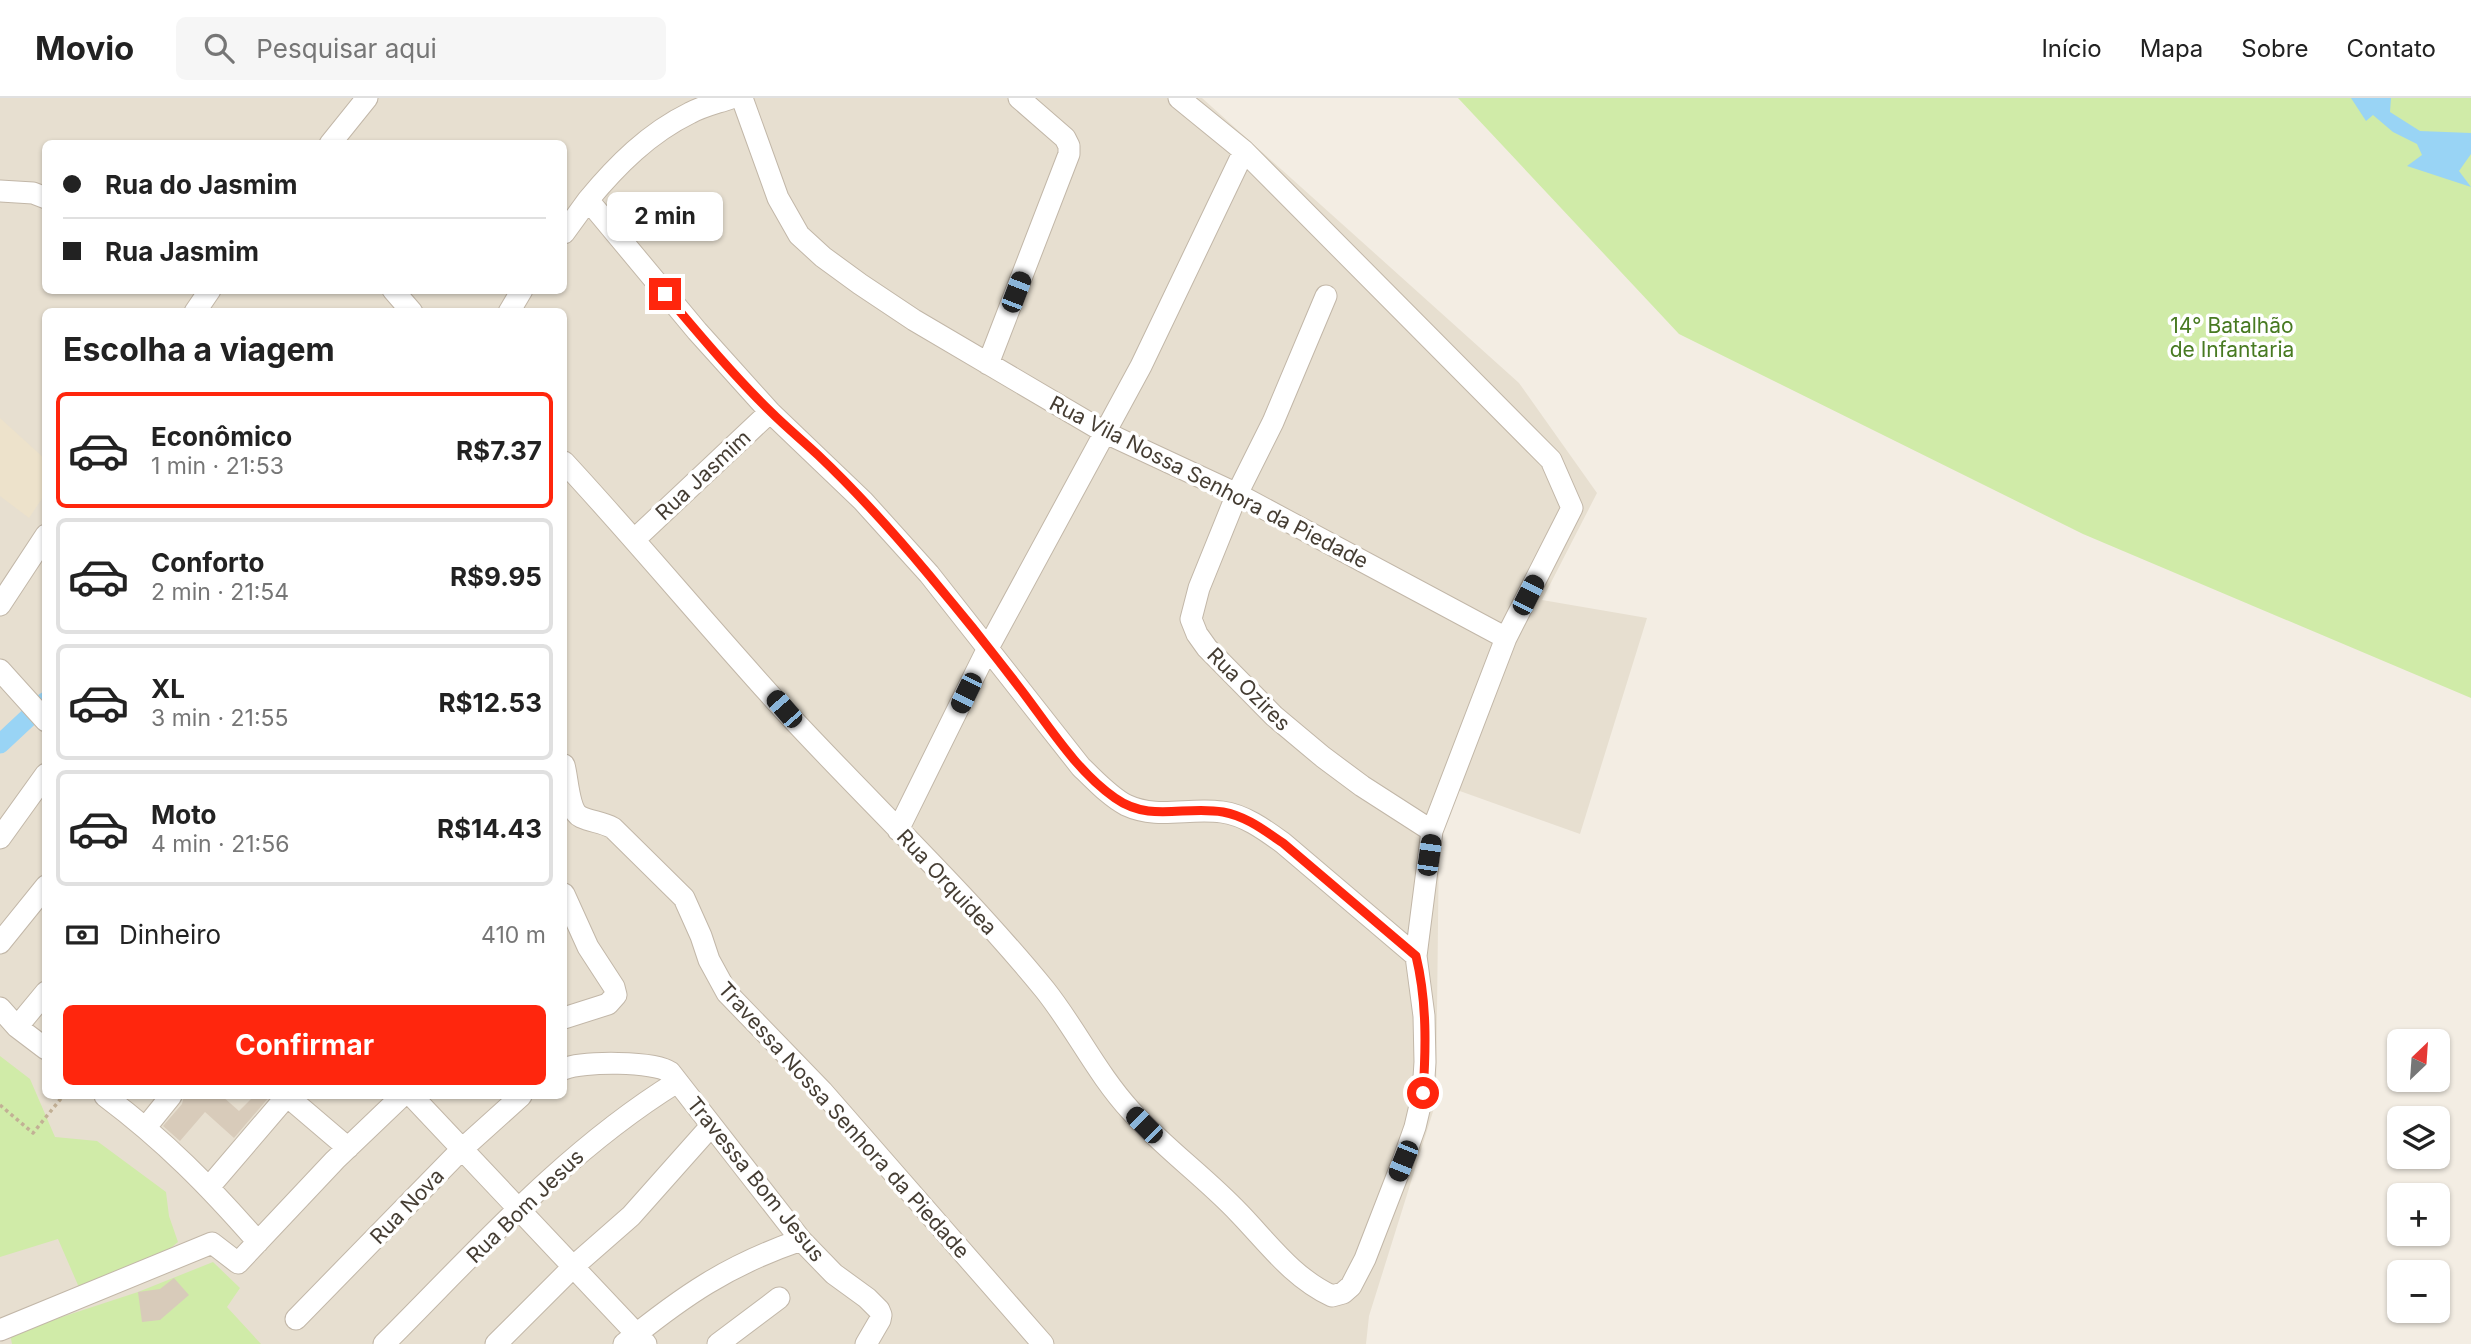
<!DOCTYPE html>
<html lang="pt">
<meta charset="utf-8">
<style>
:root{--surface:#fff;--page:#f6f6f6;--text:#222;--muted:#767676;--line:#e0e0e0;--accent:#ff260d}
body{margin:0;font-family:Inter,sans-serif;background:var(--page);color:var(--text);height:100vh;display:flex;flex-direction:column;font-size:26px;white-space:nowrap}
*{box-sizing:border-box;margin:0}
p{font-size:23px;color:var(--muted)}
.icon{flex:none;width:38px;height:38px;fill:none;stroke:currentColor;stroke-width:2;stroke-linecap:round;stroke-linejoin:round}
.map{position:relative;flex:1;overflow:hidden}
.side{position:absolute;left:42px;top:210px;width:525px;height:791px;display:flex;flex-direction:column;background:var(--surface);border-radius:10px;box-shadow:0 2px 5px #0004}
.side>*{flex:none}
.banner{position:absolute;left:42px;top:42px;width:525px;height:154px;border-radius:10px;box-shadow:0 2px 5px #0004;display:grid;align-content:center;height:154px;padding:0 21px;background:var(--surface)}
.needle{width:46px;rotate:25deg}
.fabs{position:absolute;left:2387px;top:931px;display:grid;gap:14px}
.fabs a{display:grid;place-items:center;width:63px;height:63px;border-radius:10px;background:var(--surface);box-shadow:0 2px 5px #0004;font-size:35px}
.end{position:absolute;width:32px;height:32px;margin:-16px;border:9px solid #ff260d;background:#fff;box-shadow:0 0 0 4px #fff}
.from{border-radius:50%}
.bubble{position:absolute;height:49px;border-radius:10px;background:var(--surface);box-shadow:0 2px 5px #0004;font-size:23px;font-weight:700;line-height:49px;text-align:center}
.car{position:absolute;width:21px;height:42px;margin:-21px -10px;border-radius:9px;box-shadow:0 0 5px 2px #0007;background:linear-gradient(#222 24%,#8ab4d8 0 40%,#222 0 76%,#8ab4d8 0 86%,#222 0)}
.banner b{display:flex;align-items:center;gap:24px;height:66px;font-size:26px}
.banner b+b{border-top:2px solid var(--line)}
.banner i{width:18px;height:18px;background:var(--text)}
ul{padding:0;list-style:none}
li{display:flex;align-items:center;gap:21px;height:116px;margin:0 14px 10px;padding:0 7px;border:4px solid var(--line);border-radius:10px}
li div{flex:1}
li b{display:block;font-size:26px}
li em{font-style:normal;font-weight:700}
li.selected{border-color:var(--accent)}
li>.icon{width:63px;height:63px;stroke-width:1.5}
h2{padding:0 21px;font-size:32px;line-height:84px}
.pay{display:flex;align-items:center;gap:18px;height:77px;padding:0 21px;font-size:26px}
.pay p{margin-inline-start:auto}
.primary-button{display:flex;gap:14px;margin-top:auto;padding:14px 21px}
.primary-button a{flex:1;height:80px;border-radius:10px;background:var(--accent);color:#fff;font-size:28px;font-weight:700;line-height:80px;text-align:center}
header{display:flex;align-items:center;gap:42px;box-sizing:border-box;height:98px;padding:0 35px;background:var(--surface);border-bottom:2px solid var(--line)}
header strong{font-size:33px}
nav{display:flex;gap:38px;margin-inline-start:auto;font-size:24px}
.search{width:490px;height:63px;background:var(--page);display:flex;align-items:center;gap:18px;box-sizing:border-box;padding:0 24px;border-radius:10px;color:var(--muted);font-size:26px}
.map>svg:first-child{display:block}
</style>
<header>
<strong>Movio</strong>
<div class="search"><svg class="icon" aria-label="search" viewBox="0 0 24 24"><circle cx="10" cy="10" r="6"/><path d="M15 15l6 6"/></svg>Pesquisar aqui</div>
<nav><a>Início</a><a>Mapa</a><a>Sobre</a><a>Contato</a></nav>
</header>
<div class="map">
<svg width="2471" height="1246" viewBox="0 0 2471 1246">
<rect width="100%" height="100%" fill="#f3ede3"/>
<!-- residential -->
<path fill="#e7dfd0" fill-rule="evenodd" d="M0,0H1202L1519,285L1597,395L1542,502L1647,520L1580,736L1457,692L1439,737L1436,1004L1369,1218L1366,1246H0ZM46,46H564V192H46ZM46,214H564V998H46Z"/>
<!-- education -->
<path fill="#ede2cb" d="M0,320L45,361V396L29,420L0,398Z"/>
<!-- green -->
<path fill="#d0eba8" d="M1458,0H2471V600L2083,436L1679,236Z
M0,958L30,981L55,1039L97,1043L166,1094L169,1118L178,1144L131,1183L81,1194L58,1141L0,1159Z
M213,1164L240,1190L227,1209L261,1246H12L10,1236L138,1194Z"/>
<!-- water -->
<path fill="#99d4f5" d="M2351,0H2391L2390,14L2420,33L2471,35V56L2459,73L2471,89L2407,68L2422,57L2417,46L2393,34L2373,17L2366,23Z"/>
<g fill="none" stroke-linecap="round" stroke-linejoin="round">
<!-- canal -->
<path stroke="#99d4f5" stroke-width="19" d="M0,646L46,603"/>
</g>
<!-- building -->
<path fill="#d8cbba" d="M184,998H222L239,1013L254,998H270L234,1040L205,1014L180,1043L163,1028L182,1006Z
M174,1180L189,1197L160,1222L142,1224L138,1194L160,1191Z"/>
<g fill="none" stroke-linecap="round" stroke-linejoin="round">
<defs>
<path id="minor" d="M731,0C717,5 703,8 690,15C649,35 617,67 588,102L697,233L770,314L863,403L929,476L1081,669C1095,682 1109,698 1126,707C1158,722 1189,709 1222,714C1245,717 1265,732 1283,745L1416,858
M742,0L778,100L799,137L823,159L860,186L914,222L1106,335L1237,396L1506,540
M330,46L367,0
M0,93L33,95L46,100
M564,135L588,102
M393,192L412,214
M1326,198L1273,324L1237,396L1199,490L1191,521L1197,536L1207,550L1274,618L1323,659L1362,688L1432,733
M195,214L210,192
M509,214L522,192
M988,266L1069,56V48L1065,40L1019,0
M564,364C639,445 709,530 784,612C870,705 965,794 1045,892C1076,931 1097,976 1131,1013C1164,1050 1205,1079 1239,1115C1268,1145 1293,1180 1332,1198L1343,1195L1351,1188L1365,1161L1403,1063L1415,1029L1423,995L1425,964L1424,918L1416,858L1432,733L1506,540L1572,410L1551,362L1244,53L1179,0
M635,441L770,314
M0,507L46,437
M0,572L46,623
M564,667C568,680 568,713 581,719C592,724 602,724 613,730L684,800L701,838L709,862L727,895L822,993L1043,1246
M898,732L988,550L1141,268L1244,53
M0,740L46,676
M564,796L588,849L614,889L616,897L608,906L564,920
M0,845L46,788
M0,910L17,929L46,951
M17,929L46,894
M564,971C582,963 655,963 670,974L801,1142L834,1176L867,1200L879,1212L881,1217L880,1222L866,1246
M105,998C165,1043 209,1088 258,1144
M287,998L348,1050
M412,998L646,1246
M146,1029L171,998
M210,1088L287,998
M296,1221L461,1052L521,998
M0,1232L212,1145L238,1165L335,1062L402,998
M384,1246C477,1153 565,1053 677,984
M496,1246L574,1168L631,1118L711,1028
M624,1246C683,1198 728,1167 801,1142
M718,1246L779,1200"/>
</defs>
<!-- minor casing -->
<use href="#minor" stroke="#c2b7a8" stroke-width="23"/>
<!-- path -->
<path stroke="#c2b095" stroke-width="3.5" stroke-dasharray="3.5 3.5" stroke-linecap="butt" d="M0,1007L33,1035L63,998"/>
<!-- minor -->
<use href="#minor" stroke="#fff" stroke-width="21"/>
</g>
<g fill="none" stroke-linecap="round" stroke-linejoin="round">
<!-- route -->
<path stroke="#ff260d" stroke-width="9" d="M665,196C699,236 733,277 771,314C786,329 802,342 818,357C857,394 894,435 929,477C962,516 994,556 1025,597C1052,633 1078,674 1115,700C1150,725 1185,707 1223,714C1246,718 1265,733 1283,745L1416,858C1427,903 1426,950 1423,995"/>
</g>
<g text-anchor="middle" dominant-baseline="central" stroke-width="7" stroke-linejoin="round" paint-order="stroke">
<!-- park labels -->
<g font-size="21" fill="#487a22" stroke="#fff">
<text x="2232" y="227">14° Batalhão<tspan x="2232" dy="24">de Infantaria</tspan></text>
</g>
<!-- street labels -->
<g font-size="21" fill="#453d33" stroke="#fff">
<text transform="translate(703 377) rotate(-43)">Rua Jasmim</text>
<text transform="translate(1209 384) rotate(27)">Rua Vila Nossa Senhora da Piedade</text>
<text transform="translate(1249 591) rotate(45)">Rua Ozires</text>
<text transform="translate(947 784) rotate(47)">Rua Orquidea</text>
<text transform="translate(844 1022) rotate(48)">Travessa Nossa Senhora da Piedade</text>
<text transform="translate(756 1081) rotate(51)">Travessa Bom Jesus</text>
<text transform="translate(407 1108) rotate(-46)">Rua Nova</text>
<text transform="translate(525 1108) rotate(-44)">Rua Bom Jesus</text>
</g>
</g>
</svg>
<div class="fabs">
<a><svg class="needle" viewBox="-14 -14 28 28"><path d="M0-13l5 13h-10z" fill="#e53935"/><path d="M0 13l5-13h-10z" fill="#767676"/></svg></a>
<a><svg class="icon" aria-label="layers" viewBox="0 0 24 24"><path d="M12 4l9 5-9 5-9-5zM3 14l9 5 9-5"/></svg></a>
<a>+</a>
<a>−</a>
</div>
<i class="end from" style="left:1423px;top:995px"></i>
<i class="end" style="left:665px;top:196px"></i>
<div class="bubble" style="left:607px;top:94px;width:116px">2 min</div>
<i class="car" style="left:1016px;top:194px;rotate:21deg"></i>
<i class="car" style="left:1528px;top:497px;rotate:27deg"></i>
<i class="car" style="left:966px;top:595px;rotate:206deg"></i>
<i class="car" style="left:784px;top:611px;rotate:319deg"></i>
<i class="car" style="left:1429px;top:757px;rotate:8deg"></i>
<i class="car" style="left:1144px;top:1027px;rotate:315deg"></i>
<i class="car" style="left:1403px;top:1063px;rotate:202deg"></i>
<div class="banner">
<b><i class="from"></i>Rua do Jasmim</b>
<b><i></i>Rua Jasmim</b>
</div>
<section class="side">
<h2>Escolha a viagem</h2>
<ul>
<li class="selected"><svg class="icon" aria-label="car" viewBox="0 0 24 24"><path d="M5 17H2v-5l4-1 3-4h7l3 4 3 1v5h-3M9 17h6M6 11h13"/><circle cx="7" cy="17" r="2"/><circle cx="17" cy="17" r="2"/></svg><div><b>Econômico</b><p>1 min · 21:53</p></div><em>R$7.37</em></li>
<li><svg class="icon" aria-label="car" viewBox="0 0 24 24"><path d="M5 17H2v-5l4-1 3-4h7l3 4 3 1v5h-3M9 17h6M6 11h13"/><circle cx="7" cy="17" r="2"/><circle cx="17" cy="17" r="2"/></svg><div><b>Conforto</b><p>2 min · 21:54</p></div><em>R$9.95</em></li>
<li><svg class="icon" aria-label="car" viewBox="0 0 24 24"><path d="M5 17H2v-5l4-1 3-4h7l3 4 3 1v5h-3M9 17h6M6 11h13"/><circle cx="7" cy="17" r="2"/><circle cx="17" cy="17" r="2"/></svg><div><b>XL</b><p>3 min · 21:55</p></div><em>R$12.53</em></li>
<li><svg class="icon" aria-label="car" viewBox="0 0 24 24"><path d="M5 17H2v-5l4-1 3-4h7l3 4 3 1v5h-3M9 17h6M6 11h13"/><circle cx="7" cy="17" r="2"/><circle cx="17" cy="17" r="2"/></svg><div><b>Moto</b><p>4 min · 21:56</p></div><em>R$14.43</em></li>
</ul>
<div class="pay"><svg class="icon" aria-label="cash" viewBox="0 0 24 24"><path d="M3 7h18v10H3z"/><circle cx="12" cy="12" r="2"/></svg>Dinheiro<p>410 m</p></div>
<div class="primary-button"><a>Confirmar</a></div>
</section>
</div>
